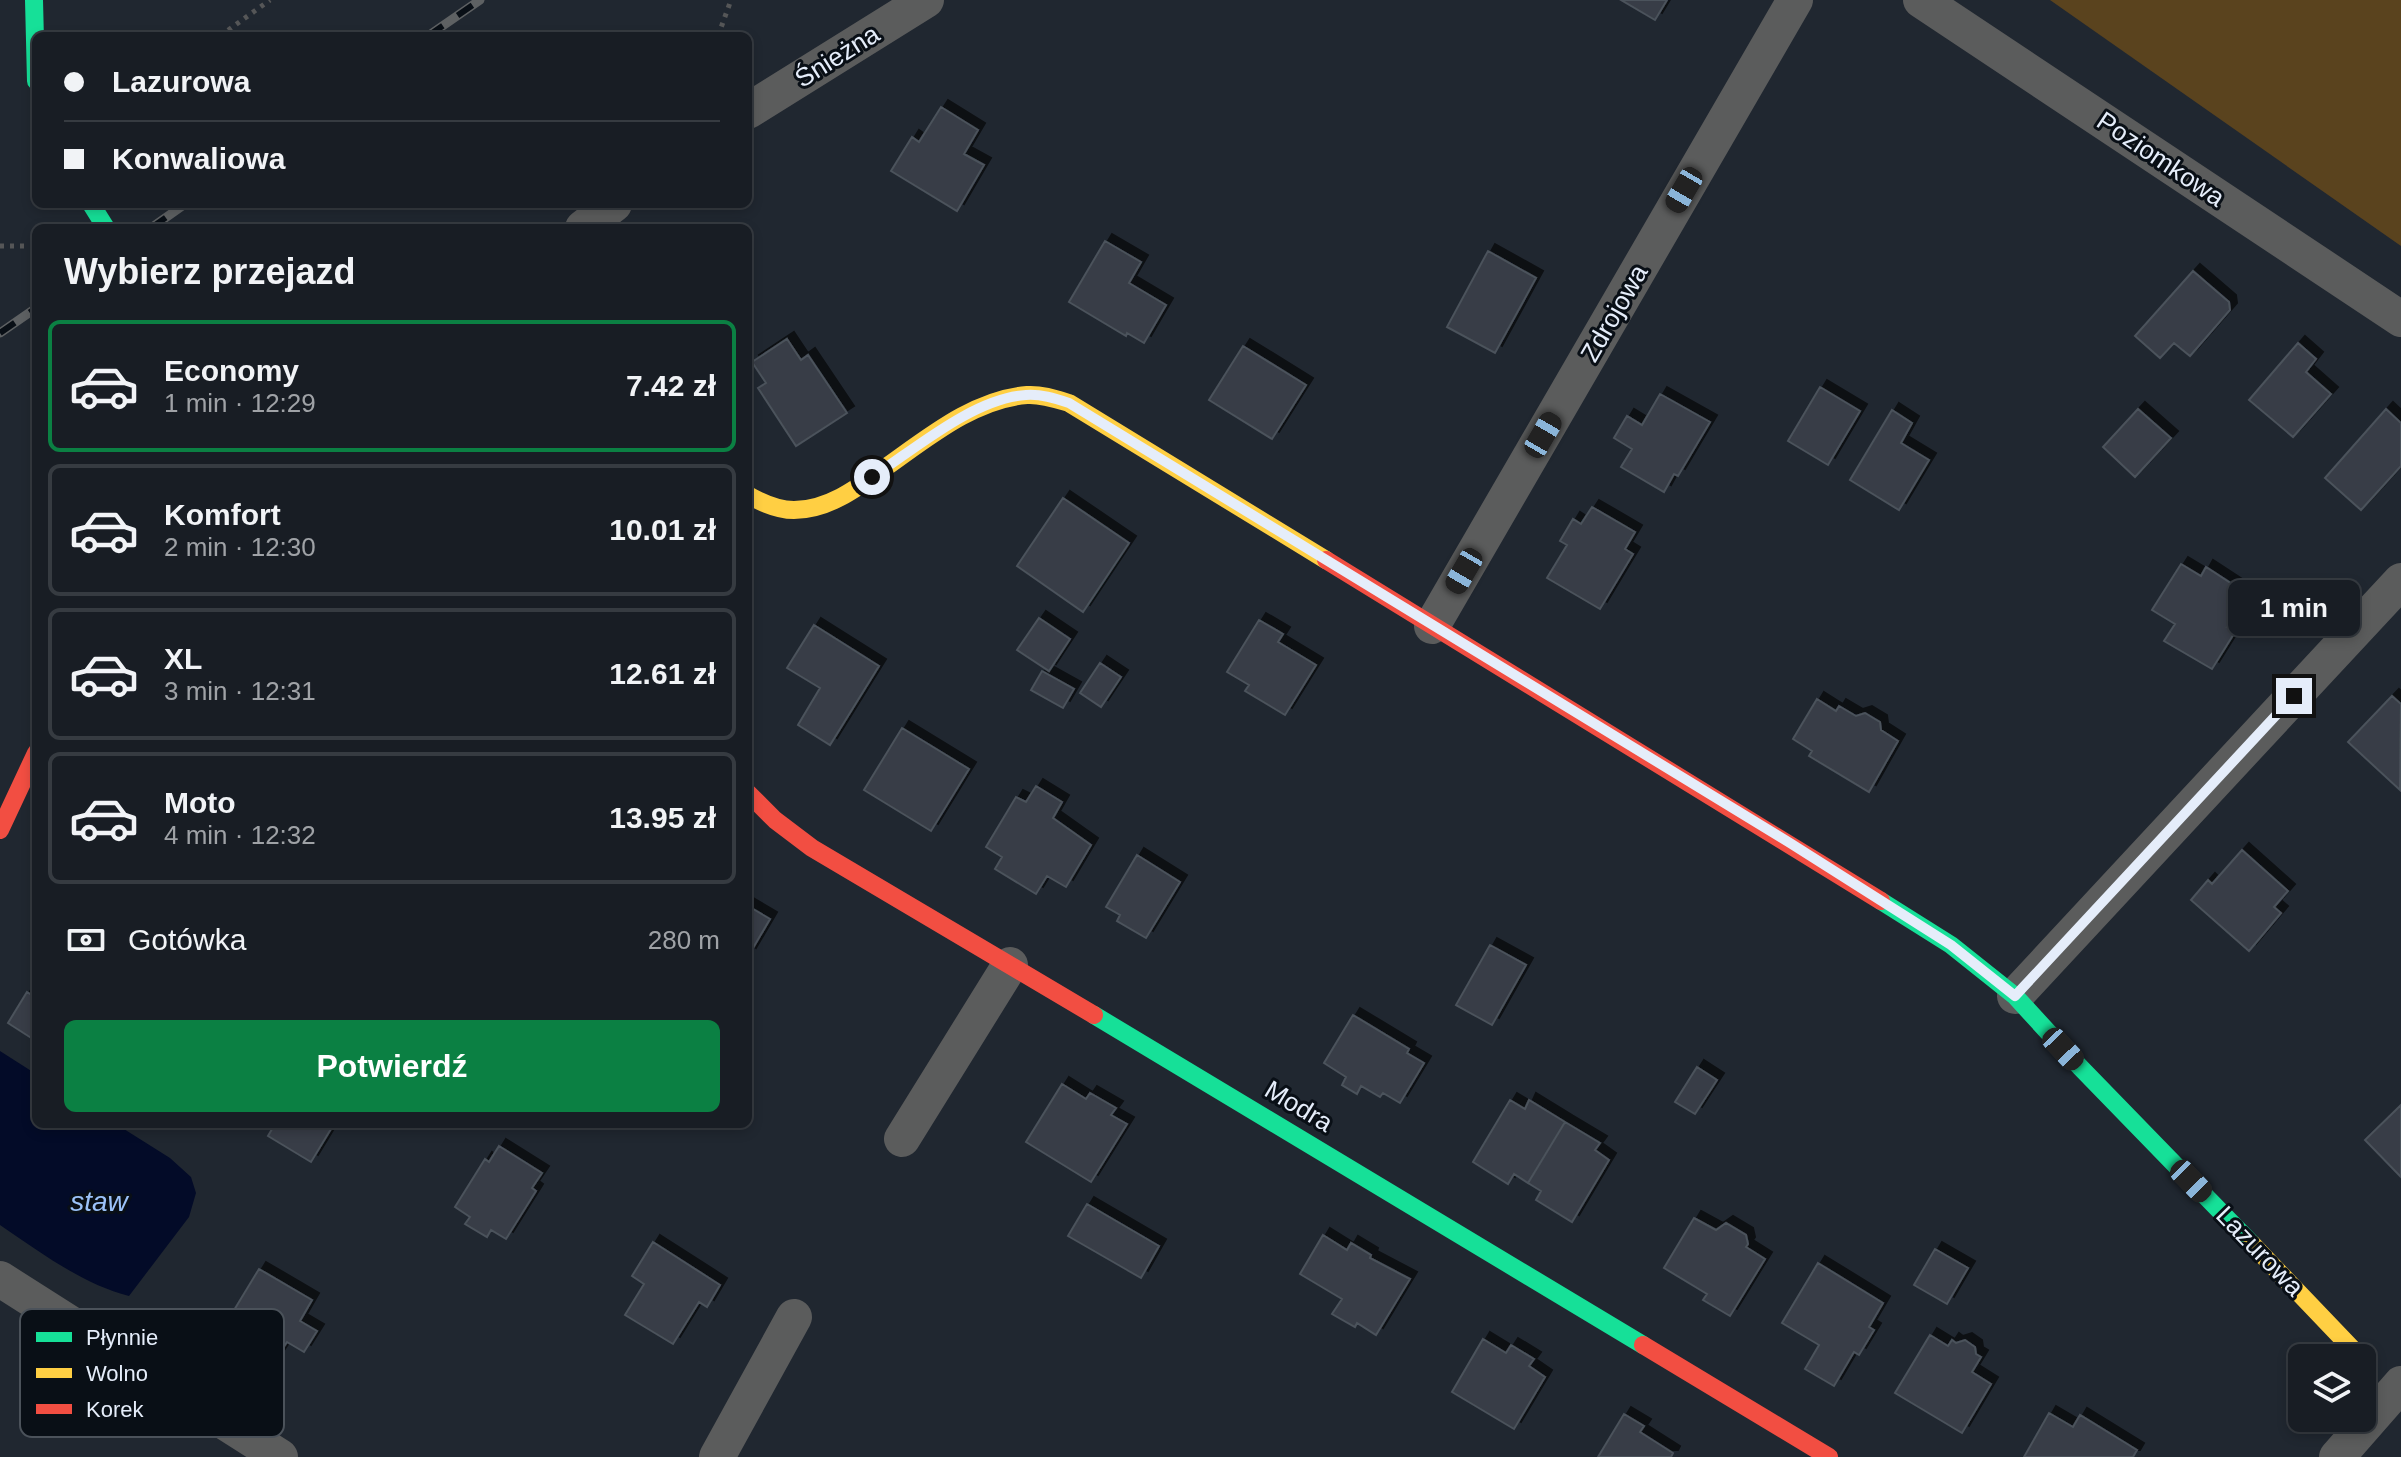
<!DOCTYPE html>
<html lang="pl">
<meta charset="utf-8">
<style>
:root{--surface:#181d24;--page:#252a31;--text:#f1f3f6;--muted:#9fa2a6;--line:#363b41;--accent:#0b8043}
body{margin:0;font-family:Helvetica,sans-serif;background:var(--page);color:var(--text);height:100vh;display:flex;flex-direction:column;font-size:30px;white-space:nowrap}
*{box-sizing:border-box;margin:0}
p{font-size:26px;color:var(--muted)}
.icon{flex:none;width:44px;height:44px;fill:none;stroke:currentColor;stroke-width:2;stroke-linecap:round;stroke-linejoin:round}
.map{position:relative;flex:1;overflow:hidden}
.panel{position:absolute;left:32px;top:224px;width:720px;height:904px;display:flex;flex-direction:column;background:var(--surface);border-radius:12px;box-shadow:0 4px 12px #0003,0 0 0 2px var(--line)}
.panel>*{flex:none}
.hud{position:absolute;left:32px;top:32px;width:720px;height:176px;border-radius:12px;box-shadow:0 4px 12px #0003,0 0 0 2px var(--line);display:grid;align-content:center;height:176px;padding:0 32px;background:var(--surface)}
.buttons{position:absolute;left:2288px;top:1344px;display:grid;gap:16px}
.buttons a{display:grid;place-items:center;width:88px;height:88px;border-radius:12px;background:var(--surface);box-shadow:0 4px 12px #0003,0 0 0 2px var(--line);font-size:40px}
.end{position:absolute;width:36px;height:36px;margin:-18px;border:10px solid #e5edfa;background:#111;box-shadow:0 0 0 4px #111}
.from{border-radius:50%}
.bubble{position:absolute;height:56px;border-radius:12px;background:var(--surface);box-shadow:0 4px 12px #0003,0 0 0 2px var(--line);font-size:26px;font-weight:700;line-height:56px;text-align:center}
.car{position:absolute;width:24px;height:48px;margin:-24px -12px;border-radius:10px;box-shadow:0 0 6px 2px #0007;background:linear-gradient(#222 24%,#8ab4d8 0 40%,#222 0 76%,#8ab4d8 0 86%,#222 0)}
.hud b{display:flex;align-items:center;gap:28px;height:76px;font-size:30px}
.hud b+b{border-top:2px solid var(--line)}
.hud i{width:20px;height:20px;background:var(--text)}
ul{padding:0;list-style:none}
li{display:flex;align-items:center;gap:24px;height:132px;margin:0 16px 12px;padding:0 16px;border:4px solid var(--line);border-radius:12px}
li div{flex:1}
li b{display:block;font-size:30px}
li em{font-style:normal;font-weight:700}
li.active{border-color:var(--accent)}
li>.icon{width:72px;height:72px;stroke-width:1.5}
h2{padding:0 32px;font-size:36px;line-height:96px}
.pay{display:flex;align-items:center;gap:20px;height:88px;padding:0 32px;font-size:30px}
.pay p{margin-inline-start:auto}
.button{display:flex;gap:16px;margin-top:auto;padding:16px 32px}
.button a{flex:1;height:92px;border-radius:12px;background:var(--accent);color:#fff;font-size:32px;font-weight:700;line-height:92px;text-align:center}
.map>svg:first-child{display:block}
</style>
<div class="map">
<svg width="2401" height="1457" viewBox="0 0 2401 1457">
<defs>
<filter id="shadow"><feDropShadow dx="7" dy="-7" stdDeviation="0" flood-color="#0009"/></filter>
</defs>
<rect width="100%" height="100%" fill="#202730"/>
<!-- forest -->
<path fill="#5a431e" d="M2050,0H2401V246Z"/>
<!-- water -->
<path fill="#030b28" d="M0,1051L36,1074V1124H116L170,1158L191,1177L196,1193L189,1217L129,1296C82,1284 40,1252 0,1225Z"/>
<!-- building -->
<path fill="#383e46" stroke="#4b525b" stroke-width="2" filter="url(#shadow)" d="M1621,0H1667L1655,20Z
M941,107L978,130L964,154L984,165L957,211L891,171L912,137L919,142Z
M1105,241L1141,262L1129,283L1166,305L1144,343L1127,333L1126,336L1069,302Z
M1488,251L1536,278L1495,353L1447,327Z
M2193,271L2229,302L2230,310L2190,356L2174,343L2160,358L2135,336Z
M787,339L801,360L808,355L847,413L796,446L758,388L766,383L752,362Z
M2298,343L2316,359L2306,372L2331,394L2293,437L2249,400Z
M1243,346L1306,385L1272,439L1209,400Z
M1820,387L1860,411L1828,465L1788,441Z
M1660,394L1710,422L1678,476L1674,474L1664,492L1621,467L1632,449L1614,438L1627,416L1642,425Z
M2138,409L2171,438L2135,477L2103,447Z
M2386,409L2401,423V466L2361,510L2325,478Z
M1892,410L1912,423L1901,443L1929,460L1899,510L1850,480Z
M1063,498L1129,543L1083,612L1017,566Z
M1592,507L1635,532L1625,549L1633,554L1600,609L1547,578L1567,545L1560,541L1573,519L1581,524Z
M2181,564L2201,576L2206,567L2249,595L2227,627L2235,632L2212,669L2164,641L2175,624L2152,610Z
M1039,618L1070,639L1049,671L1017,650Z
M1259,620L1283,634L1278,642L1316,665L1285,715L1245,691L1249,685L1227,672Z
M814,625L879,666L830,745L798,725L820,688L787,668Z
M1100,663L1121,677L1101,707L1080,693Z
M1042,671L1074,689L1063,708L1031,690Z
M2392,696L2401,704L2400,790L2348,742Z
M1817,699L1836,711L1839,706L1856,716L1865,713L1880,722L1881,730L1898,741L1869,792L1809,756L1812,751L1793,739Z
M902,728L969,769L931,831L864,790Z
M1036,786L1062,802L1053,818L1091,845L1066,887L1047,876L1036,894L995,869L1002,857L986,847L1016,797L1026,802Z
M2242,850L2288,891L2274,907L2281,913L2249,951L2191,900L2208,880L2212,884Z
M1137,855L1180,882L1146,938L1117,921L1120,915L1106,907Z
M748,906L770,919L749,955L748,954Z
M1490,945L1526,965L1492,1025L1456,1005Z
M27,992L36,998V1041L8,1023Z
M1353,1015L1409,1049L1407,1053L1424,1063L1400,1103L1383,1093L1380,1097L1361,1086L1357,1094L1342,1085L1346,1077L1324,1063Z
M1697,1067L1717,1080L1695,1114L1675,1102Z
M1062,1084L1086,1099L1090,1093L1116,1108L1111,1115L1127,1124L1091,1182L1026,1142Z
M1510,1100L1525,1109L1529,1100L1565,1122L1528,1183L1514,1174L1508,1184L1473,1162Z
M2401,1105V1177L2365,1140Z
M1565,1122L1600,1143L1595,1150L1609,1160L1572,1222L1536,1200L1541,1191L1528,1183Z
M275,1124H334L311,1162L268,1136Z
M499,1146L542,1173L532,1188L536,1191L506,1239L491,1230L487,1237L465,1224L470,1217L455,1207L485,1159L489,1162Z
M1087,1204L1159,1246L1141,1278L1068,1236Z
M1694,1218L1716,1230L1726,1223L1746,1235L1748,1244L1746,1247L1765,1259L1730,1316L1703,1300L1707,1294L1664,1268Z
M1323,1235L1347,1250L1351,1243L1371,1255L1370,1258L1410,1279L1376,1335L1357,1323L1355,1327L1332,1314L1342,1299L1300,1274Z
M653,1242L720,1285L707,1307L699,1302L673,1344L625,1315L644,1284L632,1276Z
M1935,1249L1968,1268L1947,1304L1914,1285Z
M1818,1263L1883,1303L1869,1327L1874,1330L1859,1355L1854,1352L1834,1386L1805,1369L1819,1345L1782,1323Z
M259,1269L312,1300L300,1321L317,1331L304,1352L287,1342L274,1362L222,1330Z
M1930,1335L1948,1346L1952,1340L1956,1343L1965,1340L1975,1347L1976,1354L1981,1357L1972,1372L1991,1384L1962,1433L1895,1393Z
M1483,1339L1506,1353L1511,1345L1534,1359L1529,1366L1545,1377L1514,1429L1452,1392Z
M2049,1413L2073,1427L2080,1415L2137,1450L2133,1457H2024Z
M1624,1414L1644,1426L1640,1432L1673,1453L1671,1457H1598Z"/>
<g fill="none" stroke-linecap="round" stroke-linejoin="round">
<!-- path -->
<path stroke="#555657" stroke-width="5" stroke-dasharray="4 6" stroke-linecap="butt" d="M220,36L270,0
M718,36L731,0
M0,246H36"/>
<!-- street -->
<path stroke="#5b5c5c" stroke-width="36" d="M1921,0L2401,319
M748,111L926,0
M583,228L614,204
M1432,626L1795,0
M2015,996L2401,581
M902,1139L1010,965
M0,1279L280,1457
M717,1457L794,1317
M2337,1457L2401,1384"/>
<!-- fast -->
<path stroke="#16e098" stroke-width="18" d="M34,0L36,81
M91,204L106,228
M1881,901L1951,945L2015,996L2080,1067L2252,1244
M1094,1015L1643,1345"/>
<!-- slow -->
<path stroke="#ffcf43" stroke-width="18" d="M748,495C762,503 777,510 794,510C827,510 856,489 882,470C925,440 973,399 1027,395C1041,394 1056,399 1069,403L1326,560
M2252,1244L2361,1358"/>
<!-- jam -->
<path stroke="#f24e42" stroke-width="18" d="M1326,560L1881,901
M748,793L775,820L812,848L1094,1015
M0,830L36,753
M1643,1345L1829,1457"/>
<defs>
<path id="rail" d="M428,36L480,0
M151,228L185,204
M0,333L36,308"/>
</defs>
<!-- rail casing -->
<use href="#rail" stroke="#5e6163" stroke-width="9"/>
<!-- rail -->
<use href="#rail" stroke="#090f16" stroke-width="6" stroke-dasharray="18" stroke-linecap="butt"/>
</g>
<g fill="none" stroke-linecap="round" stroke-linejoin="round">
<!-- route -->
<path stroke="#e5edfa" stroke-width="10" d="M872,477C915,449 974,398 1026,395C1041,394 1054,398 1069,403L1790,843L1951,945L2015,996L2294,696"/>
</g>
<g text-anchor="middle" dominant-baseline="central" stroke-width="6" stroke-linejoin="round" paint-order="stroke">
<!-- street labels -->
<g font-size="26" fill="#e5edfa" stroke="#090f16">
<text transform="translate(837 56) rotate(-32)">Śnieżna</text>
<text transform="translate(2161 159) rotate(34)">Poziomkowa</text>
<text transform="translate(1614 313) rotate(-60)">Zdrojowa</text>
<text transform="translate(1299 1106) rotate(31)">Modra</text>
<text transform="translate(2260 1251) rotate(46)">Lazurowa</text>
</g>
<!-- water labels -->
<g font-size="28" font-style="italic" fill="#9bc2f9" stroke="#090f16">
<text x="99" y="1201">staw</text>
</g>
</g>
<!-- legend -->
<rect x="20" y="1309" width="264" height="128" rx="12" fill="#090f16" stroke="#4b525a" stroke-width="2"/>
<rect x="36" y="1332" width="36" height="10" fill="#16e098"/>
<rect x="36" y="1368" width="36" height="10" fill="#ffcf43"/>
<rect x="36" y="1404" width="36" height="10" fill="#f24e42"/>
<g font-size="22" fill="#e5edfa">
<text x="86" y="1345">Płynnie</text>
<text x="86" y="1381">Wolno</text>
<text x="86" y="1417">Korek</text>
</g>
</svg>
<div class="buttons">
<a><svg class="icon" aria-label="layers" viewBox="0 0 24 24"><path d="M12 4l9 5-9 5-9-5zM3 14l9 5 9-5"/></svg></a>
</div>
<i class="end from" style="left:872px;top:477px"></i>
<i class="end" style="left:2294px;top:696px"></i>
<div class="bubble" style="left:2228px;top:580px;width:132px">1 min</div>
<i class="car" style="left:1684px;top:190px;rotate:210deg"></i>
<i class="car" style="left:1543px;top:435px;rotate:30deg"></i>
<i class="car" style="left:1464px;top:571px;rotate:210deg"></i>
<i class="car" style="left:2063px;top:1049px;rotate:137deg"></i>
<i class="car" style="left:2191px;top:1181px;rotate:136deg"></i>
<div class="hud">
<b><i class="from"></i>Lazurowa</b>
<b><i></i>Konwaliowa</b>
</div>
<section class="panel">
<h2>Wybierz przejazd</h2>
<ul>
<li class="active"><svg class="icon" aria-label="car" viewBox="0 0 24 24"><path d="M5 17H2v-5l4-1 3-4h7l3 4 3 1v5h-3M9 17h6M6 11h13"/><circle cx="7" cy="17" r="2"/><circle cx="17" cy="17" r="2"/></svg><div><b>Economy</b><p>1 min · 12:29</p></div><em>7.42 zł</em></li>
<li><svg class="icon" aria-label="car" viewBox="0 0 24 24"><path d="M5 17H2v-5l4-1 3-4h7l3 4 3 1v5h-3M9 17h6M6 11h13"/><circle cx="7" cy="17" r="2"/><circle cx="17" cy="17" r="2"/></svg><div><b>Komfort</b><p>2 min · 12:30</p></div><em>10.01 zł</em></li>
<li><svg class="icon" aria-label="car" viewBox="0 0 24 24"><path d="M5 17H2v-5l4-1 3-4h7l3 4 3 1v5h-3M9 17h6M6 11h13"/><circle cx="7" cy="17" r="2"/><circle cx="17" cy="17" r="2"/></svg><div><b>XL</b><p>3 min · 12:31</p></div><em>12.61 zł</em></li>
<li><svg class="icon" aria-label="car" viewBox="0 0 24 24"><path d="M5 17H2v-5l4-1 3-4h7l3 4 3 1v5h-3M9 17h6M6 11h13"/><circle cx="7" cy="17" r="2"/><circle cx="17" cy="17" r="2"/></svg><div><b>Moto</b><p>4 min · 12:32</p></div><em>13.95 zł</em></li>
</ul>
<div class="pay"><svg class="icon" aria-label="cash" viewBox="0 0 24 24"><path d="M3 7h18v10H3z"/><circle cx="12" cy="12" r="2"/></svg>Gotówka<p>280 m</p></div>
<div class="button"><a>Potwierdź</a></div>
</section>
</div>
